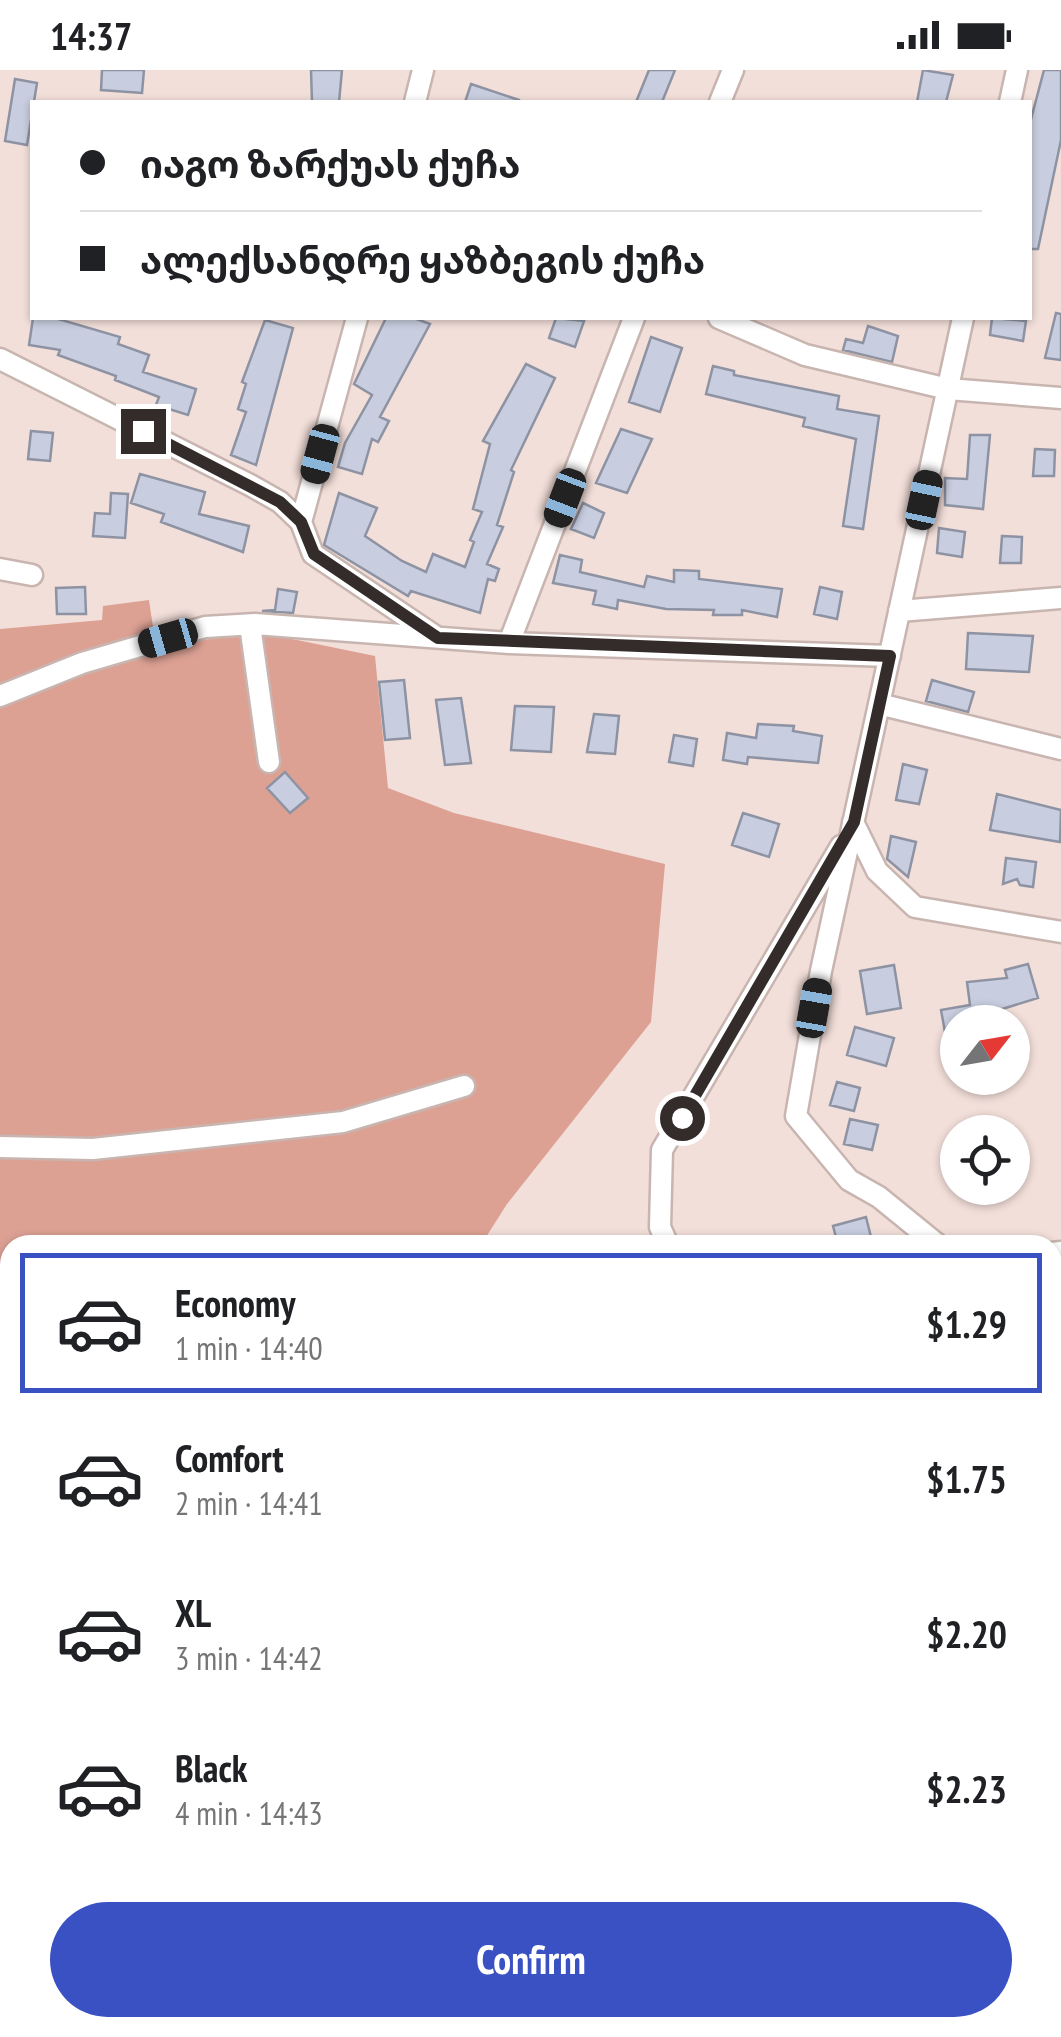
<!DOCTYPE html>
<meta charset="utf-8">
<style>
:root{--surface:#fff;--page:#f2f2f2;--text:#202124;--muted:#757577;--line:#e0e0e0;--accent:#3a51c4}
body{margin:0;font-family:"PT Sans Narrow","Noto Sans Georgian",sans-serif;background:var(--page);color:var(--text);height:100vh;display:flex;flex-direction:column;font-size:38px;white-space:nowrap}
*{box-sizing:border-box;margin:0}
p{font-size:32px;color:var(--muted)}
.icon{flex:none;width:55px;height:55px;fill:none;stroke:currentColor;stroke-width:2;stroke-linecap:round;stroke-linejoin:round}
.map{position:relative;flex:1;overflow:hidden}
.side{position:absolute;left:0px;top:1165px;width:1062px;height:802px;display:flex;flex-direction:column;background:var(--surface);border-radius:30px 30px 0 0;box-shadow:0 2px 8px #0004}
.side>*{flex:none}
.hud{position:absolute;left:30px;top:30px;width:1002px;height:220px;border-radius:0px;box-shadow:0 2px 8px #0004;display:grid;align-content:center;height:220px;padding:0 50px;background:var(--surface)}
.needle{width:65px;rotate:59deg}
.controls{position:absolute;left:940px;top:935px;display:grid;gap:20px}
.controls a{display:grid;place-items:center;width:90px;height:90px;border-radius:50%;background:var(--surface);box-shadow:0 2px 8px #0004;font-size:50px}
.end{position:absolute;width:45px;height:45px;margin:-22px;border:12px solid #342c2b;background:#fff;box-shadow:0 0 0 5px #fff}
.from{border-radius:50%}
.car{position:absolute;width:30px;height:60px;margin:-30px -15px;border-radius:12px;box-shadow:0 0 8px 2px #0007;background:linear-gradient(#222 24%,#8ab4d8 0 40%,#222 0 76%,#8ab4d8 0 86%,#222 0)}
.hud b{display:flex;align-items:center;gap:35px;height:95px;font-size:38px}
.hud b+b{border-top:2px solid var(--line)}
.hud i{width:25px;height:25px;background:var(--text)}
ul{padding:18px 0 0;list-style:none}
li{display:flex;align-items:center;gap:30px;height:140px;margin:0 20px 15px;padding:0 30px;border:5px solid transparent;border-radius:0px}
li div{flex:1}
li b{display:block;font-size:38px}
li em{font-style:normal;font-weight:700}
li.active{border-color:var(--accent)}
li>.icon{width:90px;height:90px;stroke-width:1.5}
.action{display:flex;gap:20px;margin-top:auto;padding:20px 50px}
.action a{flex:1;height:115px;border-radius:60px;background:var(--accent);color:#fff;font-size:40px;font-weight:700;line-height:115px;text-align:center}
.status{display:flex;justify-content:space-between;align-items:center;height:70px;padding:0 50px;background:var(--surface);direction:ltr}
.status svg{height:28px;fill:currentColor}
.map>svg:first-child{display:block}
</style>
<div class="status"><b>14:37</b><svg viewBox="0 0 49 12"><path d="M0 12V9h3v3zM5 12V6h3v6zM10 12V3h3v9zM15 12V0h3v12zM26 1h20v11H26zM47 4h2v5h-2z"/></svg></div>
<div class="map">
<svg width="1061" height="1967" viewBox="0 0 1061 1967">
<rect width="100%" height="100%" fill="#f3dfda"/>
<!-- green -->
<path fill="#dda194" d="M149,530L156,577L258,562L375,586L388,718L454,743L665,794L651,952L507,1134L481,1175H10V1196L0,1195V559L102,550L103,536Z"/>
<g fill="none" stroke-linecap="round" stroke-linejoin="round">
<!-- river -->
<path stroke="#f8a492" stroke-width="30" d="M1052,1721L1061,1722
M0,1851L10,1841
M222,1958L239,1967
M652,1967L663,1958"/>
</g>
<!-- building -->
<path fill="#c8cedf" stroke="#8e93a3" stroke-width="2.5" d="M102,0H144L142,23L101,20Z
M311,0H342L339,32H312Z
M649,0H675L662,32H636Z
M923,0L953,5L946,32H917Z
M1044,0H1061V70L1038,179H1030V53Z
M15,9L37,13L27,75L5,71Z
M471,14L519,30V32H465Z
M1056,243L1061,244V290L1045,288Z
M33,248H55L120,267L118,274L149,285L143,302L196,319L188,345L156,335L159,327L115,310L116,306L58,285L60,280L29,275Z
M386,248H414L430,254L380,347L389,351L378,372L372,369L362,404L338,397L345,373L372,325L354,314Z
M556,248L584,251L575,277L549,268Z
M992,248L1026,251L1023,271L990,265Z
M265,250L293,258L256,395L231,385L246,342L238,339L246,314L242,312Z
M868,256L898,266L892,292L843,280L846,269L863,273Z
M651,267L682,278L660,342L629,332Z
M526,294L555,308L511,400L514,402L497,455L503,457L487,494L499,499L495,511L488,509L480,543L411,521L408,526L324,475L339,423L377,438L365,466L402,491L426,502L433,484L465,497L474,472L470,470L482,442L473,439L490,374L483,371Z
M713,296L734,301V305L839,326L837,339L879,346L863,459L843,456L856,369L803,356L805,348L706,324Z
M621,359L652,369L627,423L596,413Z
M31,361L53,363L50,391L28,389Z
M970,365H990L983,439L945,435V408L967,409Z
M1035,379L1055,380L1054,406H1033Z
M140,404L205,422L199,444L249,456L243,482L161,452L164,444L131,433Z
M111,423L128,424L125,468L93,466L95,443L110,444Z
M583,433L604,443L594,468L571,459Z
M939,458L965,462L962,487L937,483Z
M1002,466L1022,467L1021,493H1000Z
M560,485L582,490L580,502L644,517L647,506L674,512V500L699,501V509L782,519L777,547L742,540V545H713L714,540L666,539L618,530L617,539L593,534L596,521L553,513Z
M85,517L86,544H57L56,518Z
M820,517L842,522L837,549L814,544Z
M278,519L297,522L293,543L262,541L275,540Z
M968,563L1033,566L1029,602L966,599Z
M404,610L410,668L385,670L379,612Z
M932,610L974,622L968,642L926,631Z
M461,628L471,693L445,695L436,630Z
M515,636L554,637L551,682L511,680Z
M594,644L619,646L615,684L587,682Z
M758,654L794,656L793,661L822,666L818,693L748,687L747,694L723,690L727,663L756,668Z
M674,665L697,669L693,696L669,692Z
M903,694L927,700L919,734L896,730Z
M285,702L308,728L290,743L267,718Z
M997,724L1061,740L1060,772L990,760Z
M743,743L779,754L769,787L732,775Z
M891,766L916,772L908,807L887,789Z
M1006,788L1036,792L1033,817L1020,815L1017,809L1003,814Z
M1028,894L1038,928L999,940L1000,952H958V960L945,962L941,940L970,935L967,912L1007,908L1005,900Z
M894,895L901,938L867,944L860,901Z
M855,957L894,968L886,996L847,985Z
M837,1012L860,1018L854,1041L830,1035Z
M850,1049L878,1055L872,1080L844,1074Z
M866,1147L873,1175H838L833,1156Z"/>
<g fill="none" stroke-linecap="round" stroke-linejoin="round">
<defs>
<path id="minor" d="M415,32L423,0
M720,32L733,0
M1010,32L1017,0
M357,248L301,452L313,484L435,566
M719,248L805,285L948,319L1061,328
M0,289L250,415L280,432L301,452
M0,499L32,505
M899,541L1061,528
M250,555L269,692
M509,573L634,248
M0,626L82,593L205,557L255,554L509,573L890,586
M879,634L1061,679
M853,752L877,801L915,837L1061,862
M0,1077L93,1079L343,1052L464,1016
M668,1175L660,1157L662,1080L841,776
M938,1175L879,1127L849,1110L796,1046L821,901L963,248
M1052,1183L1061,1182
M1052,1356L1061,1358
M967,1958L970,1967"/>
</defs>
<!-- minor casing -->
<use href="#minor" stroke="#c8b5b0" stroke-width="25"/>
<!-- minor -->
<use href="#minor" stroke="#fff" stroke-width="20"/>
</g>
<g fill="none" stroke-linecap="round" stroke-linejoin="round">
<!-- route -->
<path stroke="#342c2b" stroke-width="12" d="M143,361L280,432L301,452L314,484L438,568L890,586L854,752L682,1048"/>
</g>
</svg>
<div class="controls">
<a><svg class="needle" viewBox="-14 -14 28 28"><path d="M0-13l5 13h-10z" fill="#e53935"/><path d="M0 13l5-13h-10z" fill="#757577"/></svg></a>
<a><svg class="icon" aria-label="locate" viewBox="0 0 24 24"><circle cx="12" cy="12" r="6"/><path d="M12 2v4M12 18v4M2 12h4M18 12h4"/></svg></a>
</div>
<i class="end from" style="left:682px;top:1048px"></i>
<i class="end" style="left:143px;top:361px"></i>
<i class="car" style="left:320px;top:384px;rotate:195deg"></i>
<i class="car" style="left:565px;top:428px;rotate:201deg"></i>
<i class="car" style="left:924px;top:430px;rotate:12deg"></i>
<i class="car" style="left:168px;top:568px;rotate:254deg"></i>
<i class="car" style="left:814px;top:938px;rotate:10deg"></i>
<div class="hud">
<b><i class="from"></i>იაგო ზარქუას ქუჩა</b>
<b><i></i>ალექსანდრე ყაზბეგის ქუჩა</b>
</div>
<section class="side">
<ul>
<li class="active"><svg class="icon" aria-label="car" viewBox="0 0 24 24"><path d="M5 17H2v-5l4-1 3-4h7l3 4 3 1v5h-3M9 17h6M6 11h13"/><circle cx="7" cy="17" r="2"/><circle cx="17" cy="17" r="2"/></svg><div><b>Economy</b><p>1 min · 14:40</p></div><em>$1.29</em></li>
<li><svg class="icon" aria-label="car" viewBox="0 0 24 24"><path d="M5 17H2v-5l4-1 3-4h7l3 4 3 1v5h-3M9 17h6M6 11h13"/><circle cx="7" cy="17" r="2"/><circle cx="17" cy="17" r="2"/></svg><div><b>Comfort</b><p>2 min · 14:41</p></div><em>$1.75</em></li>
<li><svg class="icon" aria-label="car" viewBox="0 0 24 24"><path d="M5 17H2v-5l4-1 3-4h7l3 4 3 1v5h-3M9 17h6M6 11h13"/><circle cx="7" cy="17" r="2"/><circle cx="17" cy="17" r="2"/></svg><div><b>XL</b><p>3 min · 14:42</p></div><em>$2.20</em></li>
<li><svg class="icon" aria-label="car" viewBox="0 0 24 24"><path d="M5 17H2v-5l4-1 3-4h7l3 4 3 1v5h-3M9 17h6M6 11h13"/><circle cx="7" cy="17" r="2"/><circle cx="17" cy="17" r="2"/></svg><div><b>Black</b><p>4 min · 14:43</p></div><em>$2.23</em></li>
</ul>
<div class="action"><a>Confirm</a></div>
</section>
</div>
